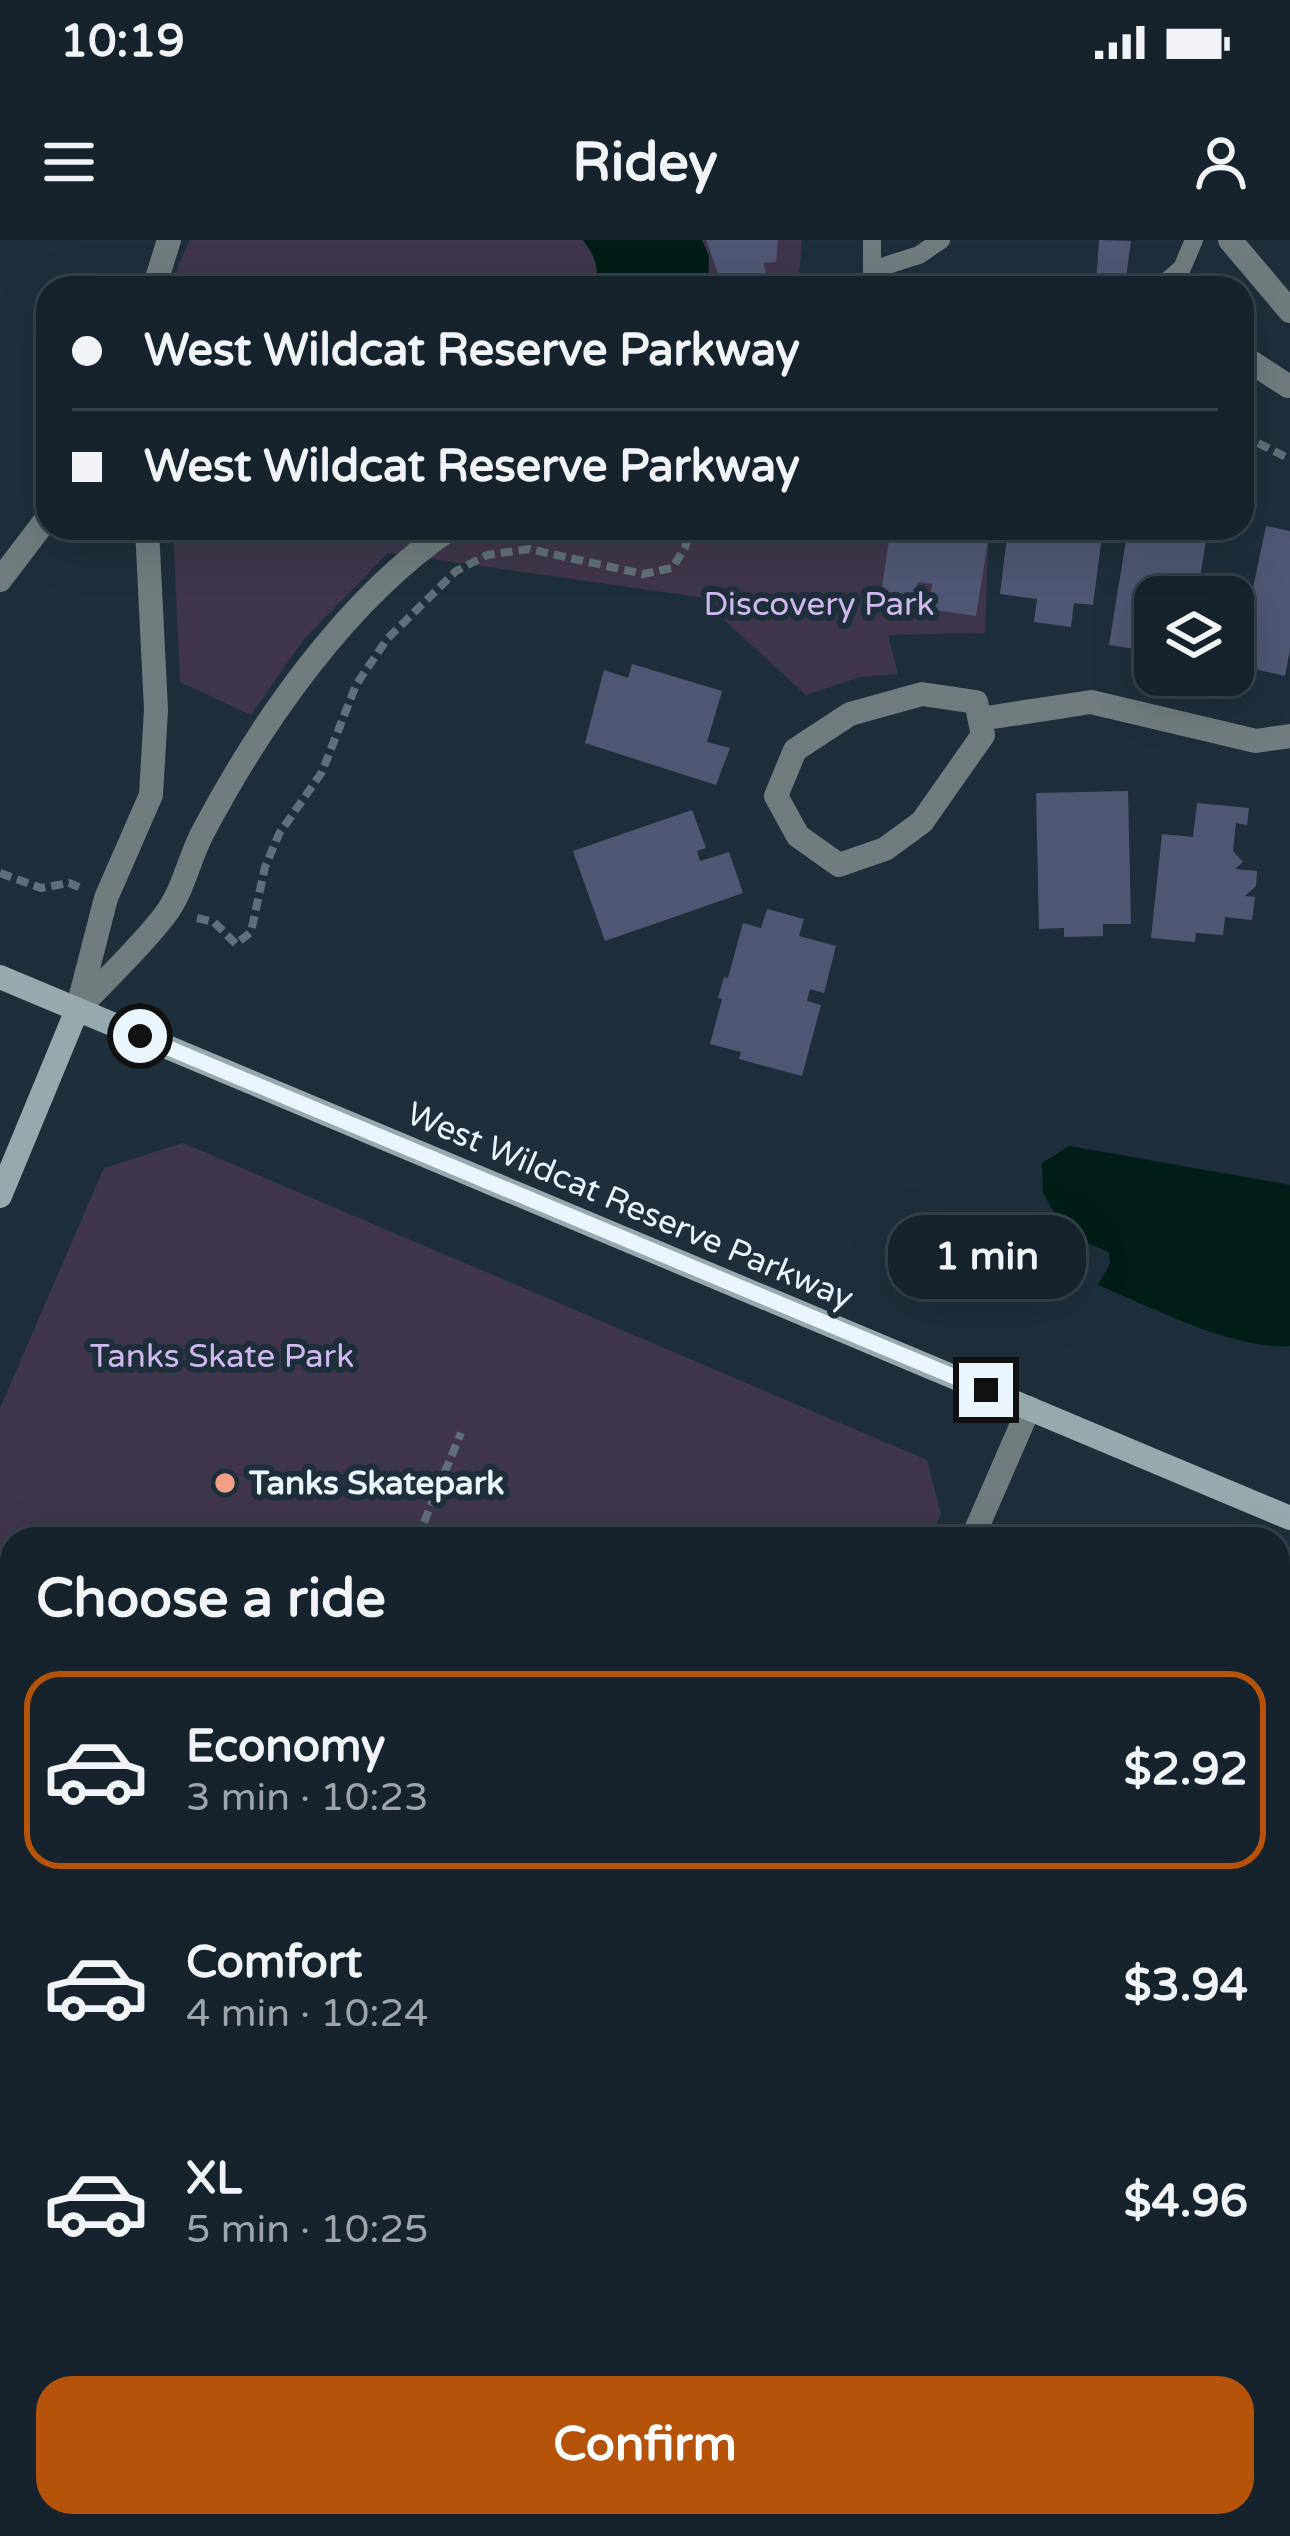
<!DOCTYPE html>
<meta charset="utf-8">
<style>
:root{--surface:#16232c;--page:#1f2b34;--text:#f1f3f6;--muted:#9ea4a9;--line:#354048;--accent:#b45309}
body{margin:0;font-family:"Varela Round",sans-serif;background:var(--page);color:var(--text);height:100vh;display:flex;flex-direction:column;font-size:45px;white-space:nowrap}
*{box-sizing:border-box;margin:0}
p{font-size:39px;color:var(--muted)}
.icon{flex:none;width:66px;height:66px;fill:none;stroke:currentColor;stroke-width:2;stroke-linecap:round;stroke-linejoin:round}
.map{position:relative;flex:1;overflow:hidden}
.drawer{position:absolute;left:0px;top:1287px;width:1290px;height:1011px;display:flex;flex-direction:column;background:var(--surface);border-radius:36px 36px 0 0;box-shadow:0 12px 48px #0002,0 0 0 3px var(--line)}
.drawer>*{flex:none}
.top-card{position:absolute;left:36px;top:36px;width:1218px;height:264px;border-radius:36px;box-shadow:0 12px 48px #0002,0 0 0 3px var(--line);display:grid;align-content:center;height:264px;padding:0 36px;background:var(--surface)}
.tools{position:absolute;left:1134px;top:336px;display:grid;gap:24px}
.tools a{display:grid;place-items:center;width:120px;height:120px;border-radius:24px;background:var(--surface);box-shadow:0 12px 48px #0002,0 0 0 3px var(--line);font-size:60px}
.end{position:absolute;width:54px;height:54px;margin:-27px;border:15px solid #eaf5fd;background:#111;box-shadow:0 0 0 6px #111}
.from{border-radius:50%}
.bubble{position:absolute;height:84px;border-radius:36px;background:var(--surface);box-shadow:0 12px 48px #0002,0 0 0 3px var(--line);font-size:39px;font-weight:700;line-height:84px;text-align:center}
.top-card b{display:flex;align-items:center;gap:42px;height:114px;font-size:45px}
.top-card b+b{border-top:3px solid var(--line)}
.top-card i{width:30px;height:30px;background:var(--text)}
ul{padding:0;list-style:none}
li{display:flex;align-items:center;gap:36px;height:198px;margin:0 24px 18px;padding:0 12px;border:6px solid transparent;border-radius:36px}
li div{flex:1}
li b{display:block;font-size:45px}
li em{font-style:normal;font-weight:700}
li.on{border-color:var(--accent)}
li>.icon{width:108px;height:108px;stroke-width:1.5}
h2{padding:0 36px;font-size:54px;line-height:144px}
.action{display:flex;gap:24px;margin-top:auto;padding:24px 36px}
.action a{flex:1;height:138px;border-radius:36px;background:var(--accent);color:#fff;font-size:48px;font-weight:700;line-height:138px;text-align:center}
.status{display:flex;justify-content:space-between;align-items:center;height:84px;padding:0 60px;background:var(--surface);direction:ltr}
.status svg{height:33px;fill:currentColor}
header{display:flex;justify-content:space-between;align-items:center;height:156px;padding:0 36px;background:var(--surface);font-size:54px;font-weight:700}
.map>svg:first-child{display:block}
</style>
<div class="status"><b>10:19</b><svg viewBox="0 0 49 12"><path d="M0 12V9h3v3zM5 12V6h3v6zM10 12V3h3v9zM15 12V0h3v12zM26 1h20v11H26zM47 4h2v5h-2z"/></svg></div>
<header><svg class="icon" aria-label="menu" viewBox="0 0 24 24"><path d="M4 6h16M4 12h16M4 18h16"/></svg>Ridey<svg class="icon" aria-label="person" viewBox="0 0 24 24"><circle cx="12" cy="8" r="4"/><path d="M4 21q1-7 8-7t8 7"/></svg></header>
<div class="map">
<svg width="1290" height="2296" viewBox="0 0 1290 2296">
<rect width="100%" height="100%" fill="#1e2f3b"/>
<!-- green -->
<path fill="#3f364b" d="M190,0H802L798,48H174L178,25Z
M173,288H989L985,393L888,395L898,434L860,437L806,455L699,357L388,313L304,399L251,475L180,442Z
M183,903L927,1220L941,1274L930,1299H12V1436L0,1431V1168L104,928Z"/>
<!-- water -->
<path fill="#001d18" d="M583,0H702L709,16L708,48H593C601,28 595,17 583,0Z
M1069,906L1290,945V1106C1232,1110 1152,1067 1098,1045L1110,1024L1109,1012L1067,995L1043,953L1042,923Z"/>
<!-- building -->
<path fill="#505774" d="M706,0H778L776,22L764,23L767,45L745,48L743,36L720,39Z
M1099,0L1131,1L1125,45L1096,44Z
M1266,286L1290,291V410L1285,436L1237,425Z
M891,288H990L976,376L928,369L932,344L918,342L915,359L881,353Z
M1008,288H1103L1093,365L1074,363L1071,387L1034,382L1037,359L1000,354Z
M1128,288H1208L1197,357H1155V412L1109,405Z
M632,424L722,451L707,502L730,508L716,545L585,503L604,430L628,438Z
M1128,551L1131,684H1103V696L1064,697V688L1039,689L1036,553Z
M1197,563L1249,568L1247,585L1236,583L1233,611L1243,622L1235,629L1257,631L1256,646L1245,656L1255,657L1252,680L1225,677L1223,695L1196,693L1195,702L1151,698L1162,594L1193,597Z
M692,570L706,608L697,611L700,621L729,612L743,653L605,701L573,611Z
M767,669L804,679L799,696L836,706L824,753L810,749L807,761L821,765L802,836L739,819L741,812L710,804L722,759L718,758L724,737L728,738L743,683L761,688Z"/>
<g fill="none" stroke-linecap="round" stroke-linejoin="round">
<!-- path -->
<path stroke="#606f79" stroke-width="8" stroke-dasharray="12 6" stroke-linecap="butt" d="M1242,195L1290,219
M0,633L41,648L69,643L79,647
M197,678L214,682L236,704L251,692L265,627L279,594L322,532L356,445L387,399L456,331L487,315L529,309L643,334L672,328L685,308L690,288
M417,1299L461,1193
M0,1423L12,1430
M0,1964L12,1970"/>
<!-- lane -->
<path stroke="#707c7e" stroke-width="18" d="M872,30L919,15L941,0
M872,48V0
M1159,48L1182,28L1194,0"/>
<!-- street -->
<path stroke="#707c7e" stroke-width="24" d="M1230,0L1290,71
M154,48L169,0
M1242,116L1288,146
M0,340L48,277
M922,454L976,462L983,495L922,582L885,609L839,625L798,596L776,556L795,510L850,474Z
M980,479L1091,462L1256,501L1290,496
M78,767L106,658L151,555L156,470L147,288
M77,770C106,739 139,709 165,675C183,652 189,618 203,592C261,482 347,358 451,288
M972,1299L1029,1168
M1278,1665L1290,1671
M0,1747L12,1752
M0,2073L12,2053
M1278,2160L1290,2165
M312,2296L316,2286
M549,2296L553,2286"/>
<!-- secondary -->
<path stroke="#96a9ad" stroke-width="24" d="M0,737L1290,1278
M0,956L77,770"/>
</g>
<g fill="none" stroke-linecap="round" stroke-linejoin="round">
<!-- route -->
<path stroke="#eaf5fd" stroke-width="15" d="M140,796L986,1150"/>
</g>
<!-- markers -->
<circle fill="#f39f85" stroke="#1e2f3b" stroke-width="4.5" cx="225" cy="1243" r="12"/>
<g text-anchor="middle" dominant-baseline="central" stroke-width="12" stroke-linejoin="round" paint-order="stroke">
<!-- park labels -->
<g font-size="33" fill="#d0b9ee" stroke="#1e2f3b">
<text x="819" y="364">Discovery Park</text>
<text x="222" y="1116">Tanks Skate Park</text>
</g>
<!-- street labels -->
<g font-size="33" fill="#eaf5fd" stroke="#1e2f3b">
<text transform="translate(630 966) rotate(23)">West Wildcat Reserve Parkway</text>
</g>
<!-- poi labels -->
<g font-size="33" font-weight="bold" fill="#eaf5fd" stroke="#1e2f3b" text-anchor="start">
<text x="249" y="1243">Tanks Skatepark</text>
</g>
</g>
</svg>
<div class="tools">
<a><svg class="icon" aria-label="layers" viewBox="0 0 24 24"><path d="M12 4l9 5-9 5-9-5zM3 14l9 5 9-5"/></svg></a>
</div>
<i class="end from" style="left:140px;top:796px"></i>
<i class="end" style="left:986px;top:1150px"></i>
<div class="bubble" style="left:888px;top:975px;width:198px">1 min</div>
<div class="top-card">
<b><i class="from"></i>West Wildcat Reserve Parkway</b>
<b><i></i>West Wildcat Reserve Parkway</b>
</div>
<section class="drawer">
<h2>Choose a ride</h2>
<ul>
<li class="on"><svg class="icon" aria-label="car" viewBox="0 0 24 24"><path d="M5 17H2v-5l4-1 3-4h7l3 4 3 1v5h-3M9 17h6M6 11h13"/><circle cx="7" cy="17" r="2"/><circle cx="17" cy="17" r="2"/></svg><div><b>Economy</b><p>3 min · 10:23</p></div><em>$2.92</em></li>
<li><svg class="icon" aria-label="car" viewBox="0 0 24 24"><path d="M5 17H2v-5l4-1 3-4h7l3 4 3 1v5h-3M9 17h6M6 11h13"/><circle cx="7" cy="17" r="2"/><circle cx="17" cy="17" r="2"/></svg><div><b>Comfort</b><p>4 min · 10:24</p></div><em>$3.94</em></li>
<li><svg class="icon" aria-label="car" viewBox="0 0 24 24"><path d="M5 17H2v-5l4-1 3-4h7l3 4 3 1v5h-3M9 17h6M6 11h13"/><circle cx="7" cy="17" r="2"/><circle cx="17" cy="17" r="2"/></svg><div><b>XL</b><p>5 min · 10:25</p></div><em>$4.96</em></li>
</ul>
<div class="action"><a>Confirm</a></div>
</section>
</div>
